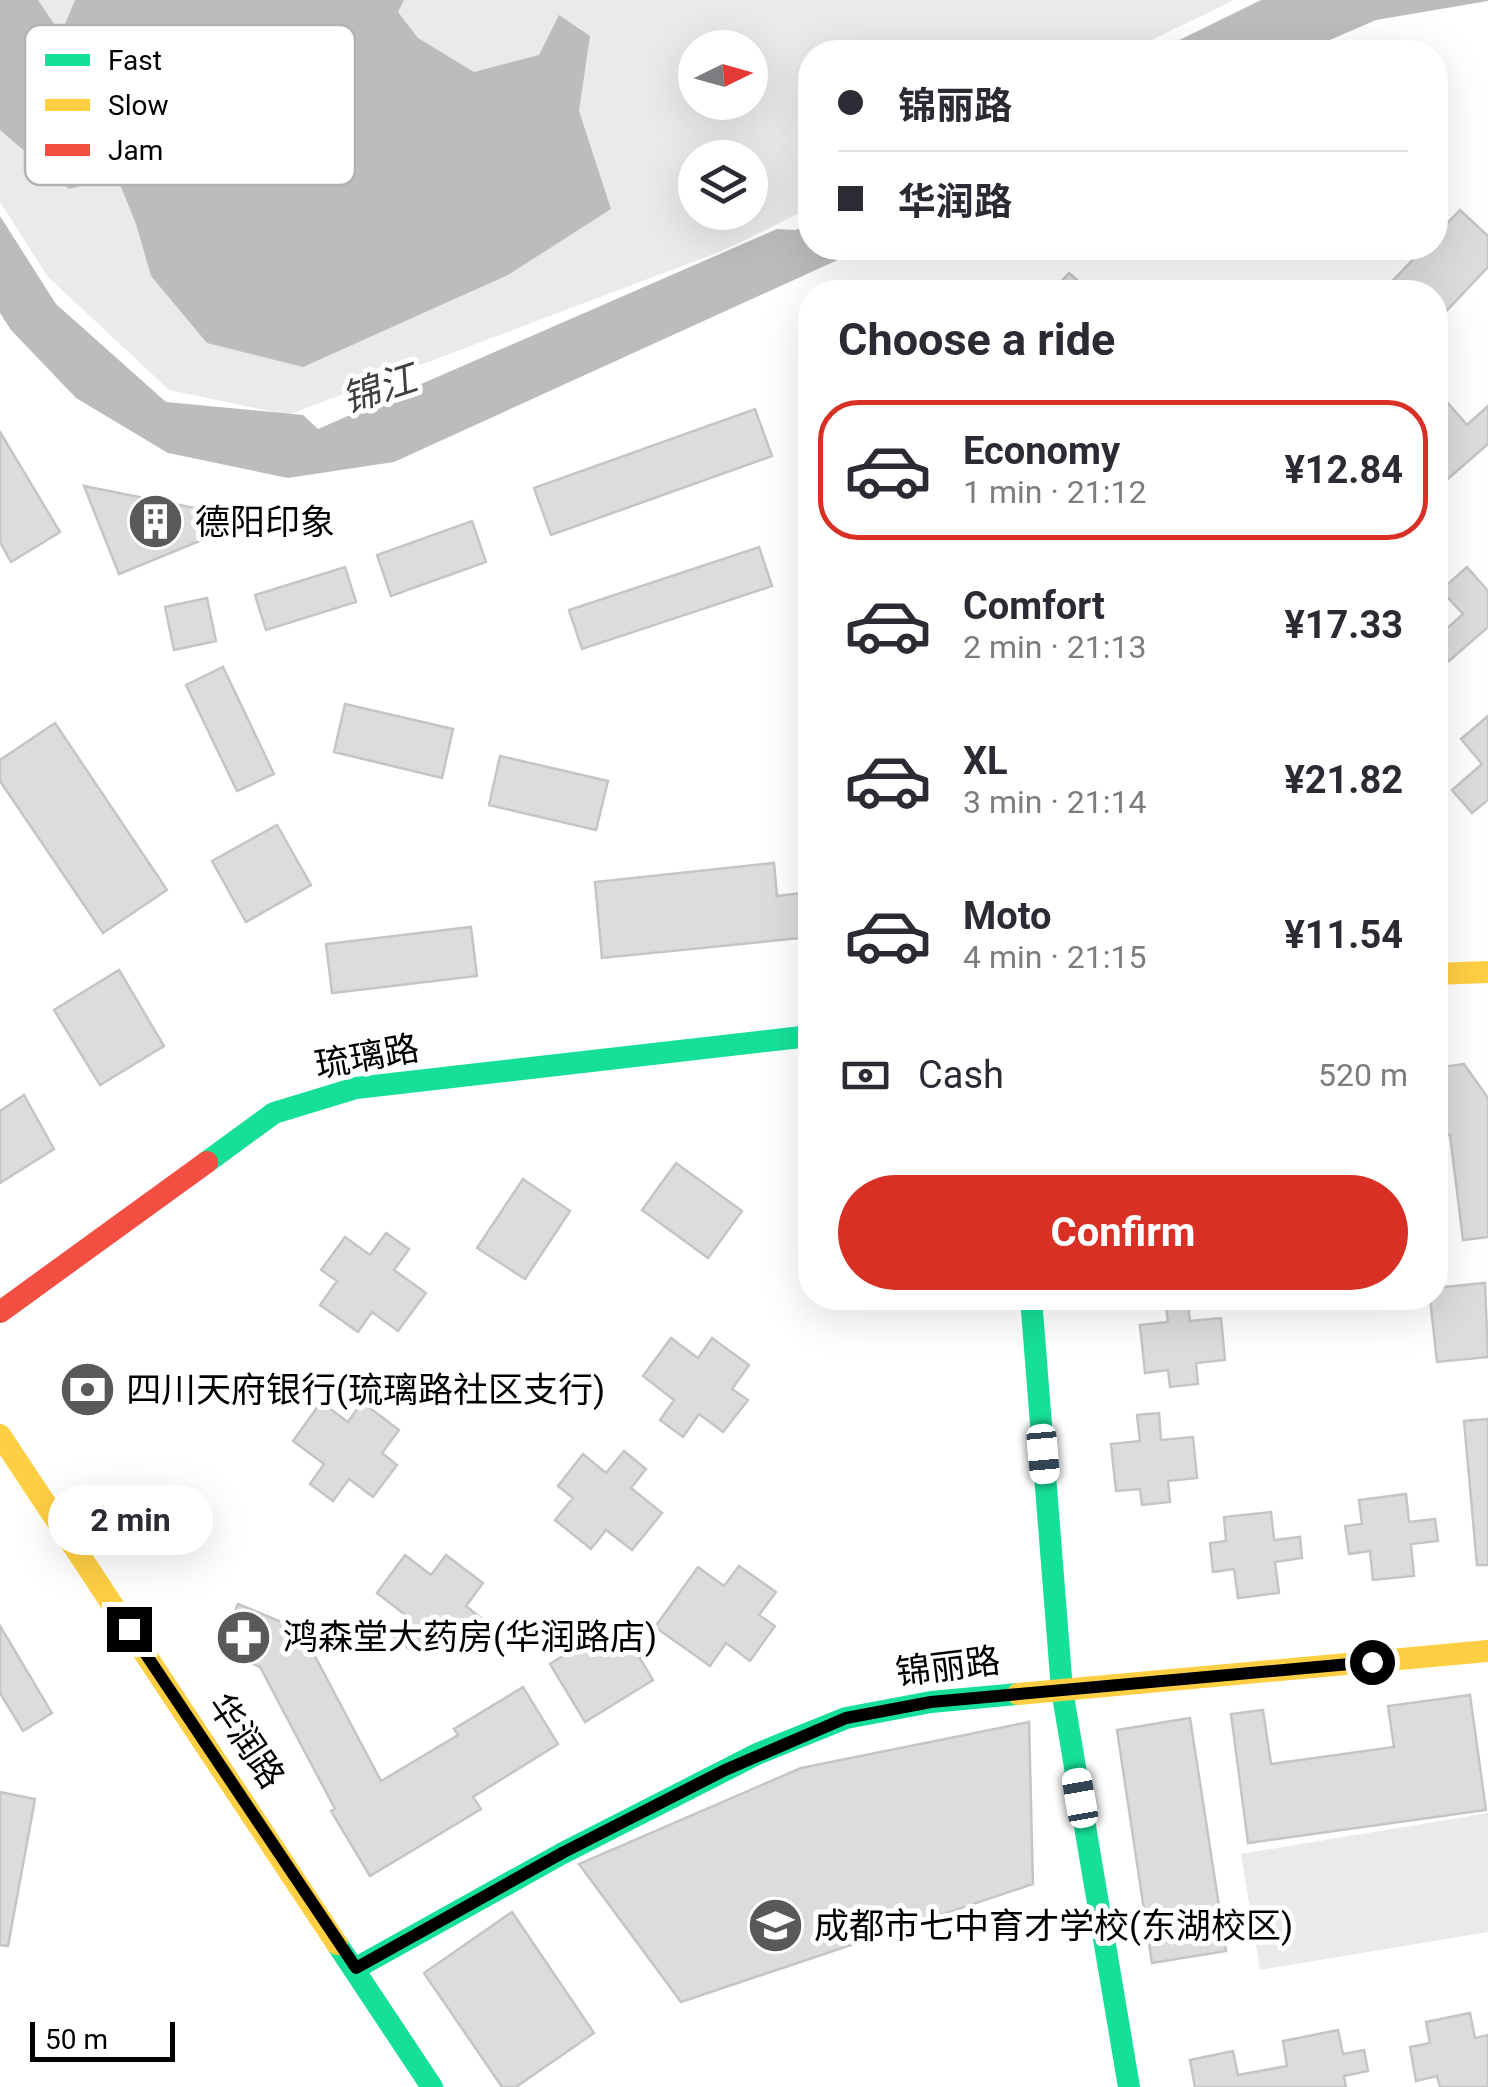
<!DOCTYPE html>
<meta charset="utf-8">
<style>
:root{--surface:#fff;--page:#f2f2f3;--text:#2b2b33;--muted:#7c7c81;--line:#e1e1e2;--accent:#d93025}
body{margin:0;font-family:Roboto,"Noto Sans SC",sans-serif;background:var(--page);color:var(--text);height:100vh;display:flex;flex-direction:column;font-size:38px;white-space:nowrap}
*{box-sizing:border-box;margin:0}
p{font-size:32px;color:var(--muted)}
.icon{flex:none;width:55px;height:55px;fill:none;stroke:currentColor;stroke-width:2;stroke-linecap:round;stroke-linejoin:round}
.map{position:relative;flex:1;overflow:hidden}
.side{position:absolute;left:798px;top:280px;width:650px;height:1030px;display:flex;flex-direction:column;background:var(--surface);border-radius:40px;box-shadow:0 10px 40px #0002}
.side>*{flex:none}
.hud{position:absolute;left:798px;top:40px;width:650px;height:220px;border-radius:40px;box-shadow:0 10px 40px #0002;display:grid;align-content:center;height:220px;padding:0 40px;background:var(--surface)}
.needle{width:65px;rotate:85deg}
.buttons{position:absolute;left:678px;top:30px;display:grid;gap:20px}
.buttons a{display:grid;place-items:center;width:90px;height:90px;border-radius:50%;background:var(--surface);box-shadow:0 10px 40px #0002;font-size:50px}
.scale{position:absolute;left:30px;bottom:25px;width:145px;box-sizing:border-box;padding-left:10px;border:5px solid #000;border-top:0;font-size:28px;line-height:35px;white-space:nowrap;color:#000;-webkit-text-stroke:8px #fff;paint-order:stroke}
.end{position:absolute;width:45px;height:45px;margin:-22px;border:12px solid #000;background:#fff;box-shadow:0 0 0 5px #fff}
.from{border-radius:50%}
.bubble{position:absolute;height:70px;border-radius:35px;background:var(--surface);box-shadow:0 10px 40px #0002;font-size:32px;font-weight:700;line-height:70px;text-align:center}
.car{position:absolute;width:30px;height:60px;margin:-30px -15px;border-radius:12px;box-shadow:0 0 8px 2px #0007;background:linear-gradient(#fff 24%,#345 0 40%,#fff 0 76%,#345 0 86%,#fff 0)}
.hud b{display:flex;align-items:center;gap:35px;height:95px;font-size:38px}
.hud b+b{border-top:2px solid var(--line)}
.hud i{width:25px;height:25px;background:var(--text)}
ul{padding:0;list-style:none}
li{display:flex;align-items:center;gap:30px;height:140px;margin:0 20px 15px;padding:0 20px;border:5px solid transparent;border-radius:40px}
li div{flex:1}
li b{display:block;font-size:38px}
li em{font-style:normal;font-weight:700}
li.active{border-color:var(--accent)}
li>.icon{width:90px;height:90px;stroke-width:1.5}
h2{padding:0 40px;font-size:45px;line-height:120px}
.pay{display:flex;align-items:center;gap:25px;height:110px;padding:0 40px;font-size:38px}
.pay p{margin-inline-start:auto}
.cta{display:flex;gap:20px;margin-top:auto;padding:20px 40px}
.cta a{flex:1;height:115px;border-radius:60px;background:var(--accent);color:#fff;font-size:40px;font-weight:700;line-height:115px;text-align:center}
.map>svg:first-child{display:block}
</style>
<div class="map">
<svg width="1488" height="2087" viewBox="0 0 1488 2087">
<rect width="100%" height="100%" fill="#fff"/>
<!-- park -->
<path fill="#eaeaea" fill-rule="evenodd" d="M0,0H1234L1127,52H810V208L722,251L288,415L169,390L48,277L0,202ZM695,48H750V102H695ZM695,158H750V212H695Z
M1488,1813V1932L1260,1970L1241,1854Z"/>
<!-- water -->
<path fill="#bcbcbc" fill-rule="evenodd" d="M0,0H38L61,34L75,0H404L398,12L418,38L474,72L539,55L559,15L590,36L579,111L611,209L508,275L303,367L207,343L151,276L136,224L117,177L69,189L0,130ZM148,56L173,92L178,126L157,148L164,120L145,75L130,67Z
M1261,0H1488V1L1376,20L1302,52H1155Z
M0,216L56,304L166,402L303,415L318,429L777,229L795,230L810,223V248H864L394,462L288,478L168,453L76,398L11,330L0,313Z"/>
<!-- building -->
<path fill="#dcdcdc" stroke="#c5c5c5" stroke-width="2.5" d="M1460,210L1488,236V267L1435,323V292H1382L1424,248H1435V236Z
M1069,273L1091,292H1052Z
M1447,402L1467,425L1488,406V444L1435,490V456L1443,449L1435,440V412Z
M755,409L772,456L551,535L534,488Z
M0,432L60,532L11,562L0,542Z
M84,486L210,511L219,533L119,574Z
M472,521L486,562L391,596L377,555Z
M759,547L772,586L582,649L569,610Z
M345,567L356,602L266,630L255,595Z
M1467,567L1488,591V627L1449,661L1435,645V639L1463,614L1441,590Z
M207,598L216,641L174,650L165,607Z
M223,667L274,774L237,791L186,685Z
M345,704L453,729L442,778L334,752Z
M1488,716V800L1472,813L1452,790L1482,764L1461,739Z
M55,723L167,890L103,933L0,781V760Z
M500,756L608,781L596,830L489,805Z
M277,825L311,885L246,922L212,861Z
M774,863L777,896L810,892V937L602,958L595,882Z
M471,927L477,976L332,993L326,944Z
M119,970L164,1046L100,1085L54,1010Z
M1464,1064L1488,1098V1237L1463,1240L1450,1135L1435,1137V1068Z
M24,1095L54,1149L0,1183V1111Z
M676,1163L742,1211L708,1258L642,1210Z
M523,1179L570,1211L525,1279L477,1248Z
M386,1233L409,1249L394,1270L426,1293L398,1331L372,1312L358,1332L320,1305L337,1281L321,1270L345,1237L370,1255Z
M1485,1283L1488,1357L1437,1362L1430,1298H1435V1288Z
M1165,1298H1187L1190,1321L1221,1318L1225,1360L1196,1363L1198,1384L1170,1387L1168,1370L1145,1373L1140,1325L1168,1322Z
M671,1338L698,1358L712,1338L749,1365L732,1389L748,1400L723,1432L699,1414L683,1437L660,1420L674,1400L643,1376Z
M321,1402L348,1422L362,1402L399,1430L382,1453L397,1465L373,1497L349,1479L333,1501L310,1484L324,1464L293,1441Z
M1159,1413L1161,1440L1193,1437L1197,1478L1168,1481L1170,1502L1142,1505L1140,1489L1116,1491L1111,1444L1140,1441L1137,1415Z
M1488,1419V1565H1477L1464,1421Z
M624,1451L646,1469L631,1488L662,1513L632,1550L606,1530L591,1549L555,1520L573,1498L558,1486L583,1454L606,1473Z
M1406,1494L1409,1522L1435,1519L1438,1541L1411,1544L1414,1576L1373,1580L1370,1551L1349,1554L1345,1526L1362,1524L1359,1500Z
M1271,1512L1274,1540L1300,1537L1302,1558L1275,1562L1279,1593L1238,1598L1234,1569L1213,1572L1210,1543L1226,1541L1224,1517Z
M405,1555L431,1575L446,1555L483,1583L466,1606L481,1618L457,1650L433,1632L416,1654L394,1637L408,1617L377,1593Z
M739,1566L776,1592L759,1615L775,1626L750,1661L726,1643L710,1666L655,1627L698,1567L724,1586Z
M238,1604L301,1630L381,1781L458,1735L454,1729L523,1687L558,1744L473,1797L481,1809L370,1876L331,1811L335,1809L260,1667L219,1649Z
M618,1622L653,1680L585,1722L550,1664Z
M0,1626L52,1713L23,1731L0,1693Z
M1470,1695L1486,1810L1248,1843L1231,1714L1263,1710L1271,1764L1394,1747L1388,1706Z
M1190,1718L1226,1951L1152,1963L1117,1730Z
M1029,1722L1033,1884L681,2002L579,1864L801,1768Z
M0,1792L35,1799L8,1946L0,1945Z
M512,1912L594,2033L516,2087H502L424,1973Z
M1470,2013L1475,2038L1488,2035V2087H1440L1437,2076L1416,2081L1410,2047L1430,2043L1426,2022Z
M1338,2030L1343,2054L1364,2050L1368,2071L1344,2076L1346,2087H1195L1190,2060L1233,2051L1238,2075L1287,2066L1283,2041Z"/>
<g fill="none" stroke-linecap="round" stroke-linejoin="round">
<!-- fast -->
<path stroke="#16e098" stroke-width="22" d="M207,1162L274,1113L356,1088L810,1036
M1031,1298L1062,1690L1129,2087
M337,1944L432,2087
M356,1968L563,1853L757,1754L846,1718L931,1702L1018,1694"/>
<!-- slow -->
<path stroke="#ffcf43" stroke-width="22" d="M1435,974L1488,972
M0,1435L337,1944
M1018,1694L1488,1651"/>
<!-- jam -->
<path stroke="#f24e42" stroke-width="22" d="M0,1312L207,1162"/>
</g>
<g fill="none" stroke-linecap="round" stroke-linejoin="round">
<!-- route -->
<path stroke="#000" stroke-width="12" d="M129,1629L356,1968L564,1852L725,1770L846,1718L931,1702L1372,1662"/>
</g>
<!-- icons -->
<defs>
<symbol id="building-disc" viewBox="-11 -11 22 22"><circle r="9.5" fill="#595959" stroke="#fff"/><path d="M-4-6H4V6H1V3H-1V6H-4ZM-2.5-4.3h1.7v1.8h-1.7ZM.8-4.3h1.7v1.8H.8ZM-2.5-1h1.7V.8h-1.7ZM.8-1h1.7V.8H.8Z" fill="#fff"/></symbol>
<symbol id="bank-disc" viewBox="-11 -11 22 22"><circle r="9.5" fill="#595959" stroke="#fff"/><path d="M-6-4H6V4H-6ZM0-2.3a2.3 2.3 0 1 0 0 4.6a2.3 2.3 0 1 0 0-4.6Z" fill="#fff"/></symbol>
<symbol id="pharmacy-disc" viewBox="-11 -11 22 22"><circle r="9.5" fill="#595959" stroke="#fff"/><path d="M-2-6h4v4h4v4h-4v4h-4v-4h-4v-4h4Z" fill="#fff"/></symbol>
<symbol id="school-disc" viewBox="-11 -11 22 22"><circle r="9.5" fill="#595959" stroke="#fff"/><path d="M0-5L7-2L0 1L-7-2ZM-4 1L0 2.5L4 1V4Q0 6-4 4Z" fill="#fff"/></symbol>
</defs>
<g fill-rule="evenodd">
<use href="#building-disc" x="124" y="490" width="63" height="63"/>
<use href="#bank-disc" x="56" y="1358" width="63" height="63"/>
<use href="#pharmacy-disc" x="212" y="1606" width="63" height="63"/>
<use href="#school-disc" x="744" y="1894" width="63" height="63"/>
</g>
<g text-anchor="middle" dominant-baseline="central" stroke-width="10" stroke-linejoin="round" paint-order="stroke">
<!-- poi labels -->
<g font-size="35" fill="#000" stroke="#fff" text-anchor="start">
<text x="195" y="522">德阳印象</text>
<text x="126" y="1390">四川天府银行(琉璃路社区支行)</text>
<text x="283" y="1637">鸿森堂大药房(华润路店)</text>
<text x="814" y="1926">成都市七中育才学校(东湖校区)</text>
</g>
<!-- street labels -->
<g font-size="35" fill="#000" stroke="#fff">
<text transform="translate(367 1057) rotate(-10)">琉璃路</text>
<text transform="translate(948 1667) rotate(-7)">锦丽路</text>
<text transform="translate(246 1741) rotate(56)">华润路</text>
</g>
<!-- water labels -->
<g font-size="38" font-style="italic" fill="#404040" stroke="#fff">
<text transform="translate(379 389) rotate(-18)">锦江</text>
</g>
</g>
<!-- legend -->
<rect x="25" y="25" width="330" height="160" rx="15" fill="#fff" stroke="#b2b2b2" stroke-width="2.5"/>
<rect x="45" y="54" width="45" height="12" fill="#16e098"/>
<rect x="45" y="99" width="45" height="12" fill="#ffcf43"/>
<rect x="45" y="144" width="45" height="12" fill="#f24e42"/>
<g font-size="28" fill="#000">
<text x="108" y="70">Fast</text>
<text x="108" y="115">Slow</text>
<text x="108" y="160">Jam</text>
</g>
</svg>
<div class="buttons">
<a><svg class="needle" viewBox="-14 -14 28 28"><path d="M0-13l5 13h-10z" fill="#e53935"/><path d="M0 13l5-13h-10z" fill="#7c7c81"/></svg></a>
<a><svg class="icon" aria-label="layers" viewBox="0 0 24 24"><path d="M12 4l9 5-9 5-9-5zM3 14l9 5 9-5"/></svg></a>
</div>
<div class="scale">50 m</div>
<i class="end from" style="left:1372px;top:1662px"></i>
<i class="end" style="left:129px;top:1629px"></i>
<div class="bubble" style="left:48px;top:1485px;width:165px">2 min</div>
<i class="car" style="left:1043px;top:1454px;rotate:175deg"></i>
<i class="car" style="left:1080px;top:1798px;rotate:350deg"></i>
<div class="hud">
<b><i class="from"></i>锦丽路</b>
<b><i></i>华润路</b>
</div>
<section class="side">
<h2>Choose a ride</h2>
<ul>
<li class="active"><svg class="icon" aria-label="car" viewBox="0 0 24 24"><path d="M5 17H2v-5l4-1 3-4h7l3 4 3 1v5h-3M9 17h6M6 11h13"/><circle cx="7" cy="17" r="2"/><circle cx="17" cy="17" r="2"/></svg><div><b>Economy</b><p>1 min · 21:12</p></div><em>¥12.84</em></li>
<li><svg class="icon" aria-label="car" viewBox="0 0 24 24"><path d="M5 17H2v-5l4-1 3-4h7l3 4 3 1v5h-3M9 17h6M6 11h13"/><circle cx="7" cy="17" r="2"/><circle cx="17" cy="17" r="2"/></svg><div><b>Comfort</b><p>2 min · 21:13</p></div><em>¥17.33</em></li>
<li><svg class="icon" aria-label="car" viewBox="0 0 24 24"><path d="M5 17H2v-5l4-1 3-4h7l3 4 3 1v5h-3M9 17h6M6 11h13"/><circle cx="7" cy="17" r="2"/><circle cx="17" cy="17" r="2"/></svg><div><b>XL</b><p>3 min · 21:14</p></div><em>¥21.82</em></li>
<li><svg class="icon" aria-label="car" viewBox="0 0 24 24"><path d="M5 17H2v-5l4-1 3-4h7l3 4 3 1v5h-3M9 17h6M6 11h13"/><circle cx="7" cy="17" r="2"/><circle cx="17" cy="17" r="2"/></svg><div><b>Moto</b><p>4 min · 21:15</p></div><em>¥11.54</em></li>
</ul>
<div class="pay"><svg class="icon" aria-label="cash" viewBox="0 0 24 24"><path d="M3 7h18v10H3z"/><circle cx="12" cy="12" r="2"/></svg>Cash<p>520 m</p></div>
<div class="cta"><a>Confirm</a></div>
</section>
</div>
